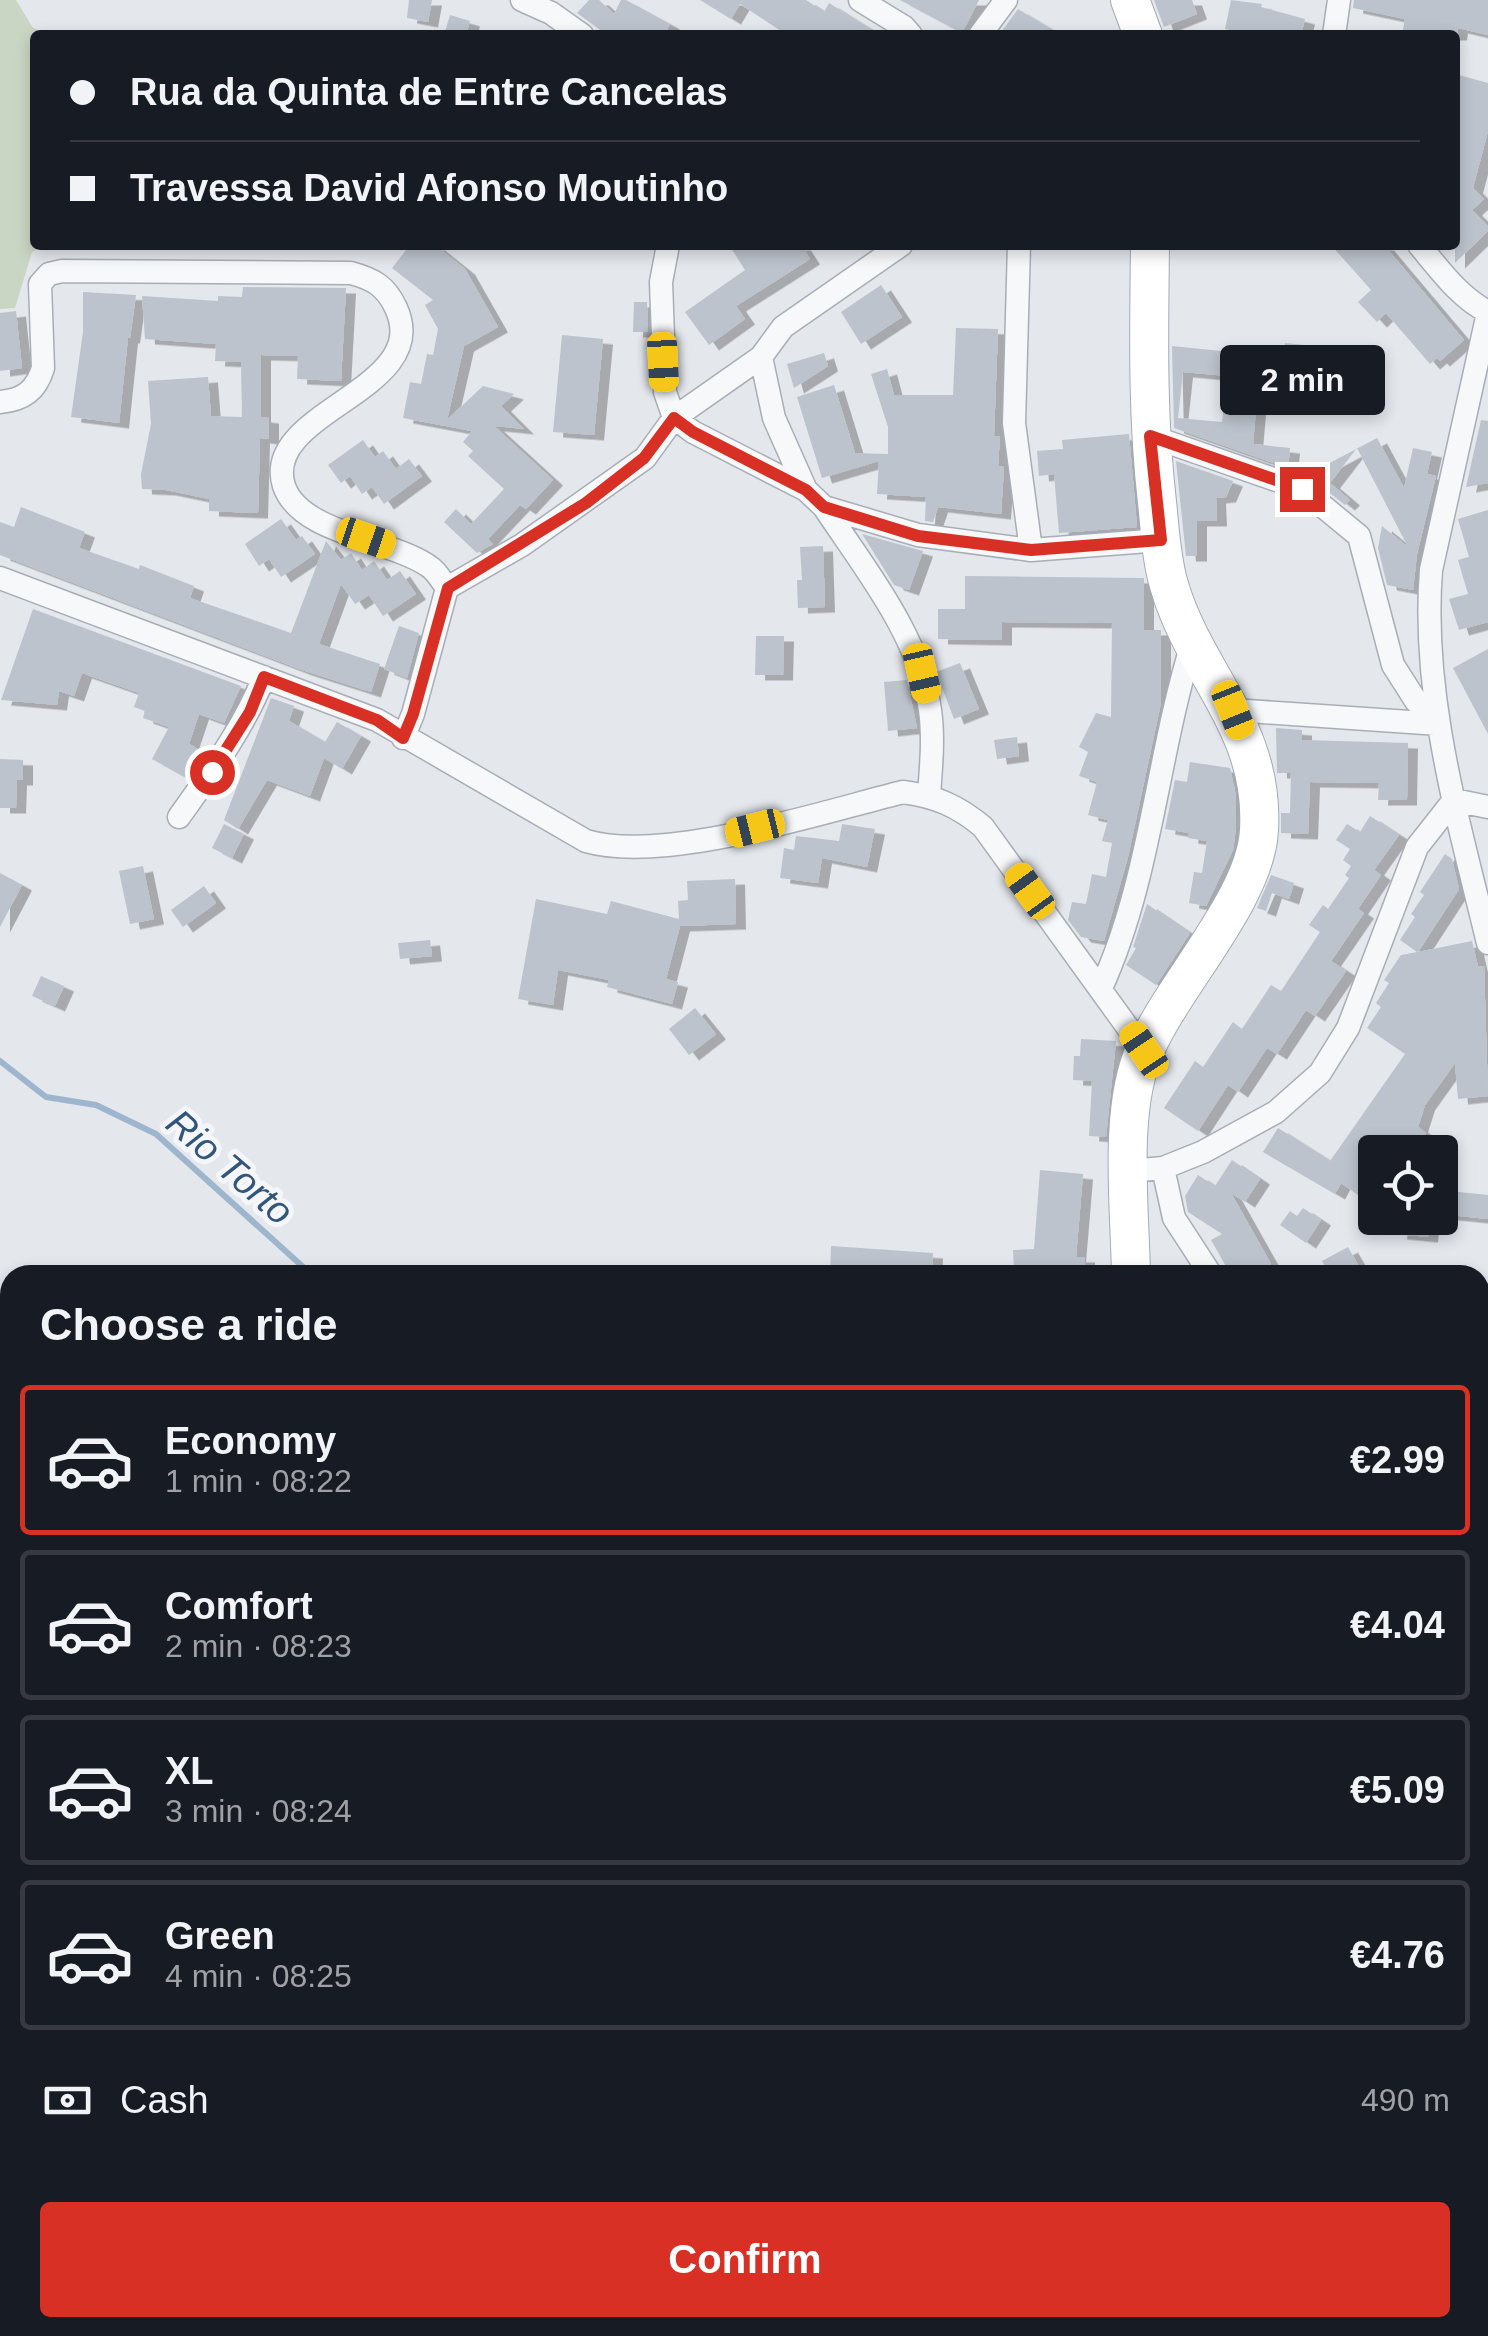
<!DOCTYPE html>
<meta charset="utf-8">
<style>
:root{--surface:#171b24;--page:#20242c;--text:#f1f3f6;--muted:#9ea1a6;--line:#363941;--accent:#d93025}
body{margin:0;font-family:Helvetica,sans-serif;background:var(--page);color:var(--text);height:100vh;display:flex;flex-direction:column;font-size:38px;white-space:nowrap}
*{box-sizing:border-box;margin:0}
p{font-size:32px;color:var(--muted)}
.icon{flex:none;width:55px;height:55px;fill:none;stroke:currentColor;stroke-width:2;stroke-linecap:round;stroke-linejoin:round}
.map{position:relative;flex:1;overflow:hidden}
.details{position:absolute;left:0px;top:1265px;width:1490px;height:1072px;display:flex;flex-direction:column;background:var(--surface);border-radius:30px 30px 0 0;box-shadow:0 5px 15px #0003}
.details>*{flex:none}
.hud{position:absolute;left:30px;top:30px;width:1430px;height:220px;border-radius:10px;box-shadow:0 5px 15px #0003;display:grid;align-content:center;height:220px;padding:0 40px;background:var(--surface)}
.fabs{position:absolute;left:1358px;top:1135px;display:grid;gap:20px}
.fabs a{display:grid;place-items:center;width:100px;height:100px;border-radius:10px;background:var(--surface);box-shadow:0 5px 15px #0003;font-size:50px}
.end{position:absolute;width:45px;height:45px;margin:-22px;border:12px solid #d93025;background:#fff;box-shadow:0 0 0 5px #fff}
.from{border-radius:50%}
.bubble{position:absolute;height:70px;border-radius:10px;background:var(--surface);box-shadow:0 5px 15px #0003;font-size:32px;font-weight:700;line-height:70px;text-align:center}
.car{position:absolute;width:30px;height:60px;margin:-30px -15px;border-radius:12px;box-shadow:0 0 8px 2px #0007;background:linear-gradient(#f5c518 24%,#345 0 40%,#f5c518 0 76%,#345 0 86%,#f5c518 0)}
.hud b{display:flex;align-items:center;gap:35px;height:95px;font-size:38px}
.hud b+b{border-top:2px solid var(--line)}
.hud i{width:25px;height:25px;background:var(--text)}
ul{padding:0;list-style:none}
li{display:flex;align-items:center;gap:30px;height:150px;margin:0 20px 15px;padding:0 20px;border:5px solid var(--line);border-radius:10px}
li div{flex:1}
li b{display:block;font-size:38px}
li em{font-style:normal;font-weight:700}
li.active{border-color:var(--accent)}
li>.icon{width:90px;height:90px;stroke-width:1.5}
h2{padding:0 40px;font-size:45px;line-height:120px}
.pay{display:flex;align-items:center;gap:25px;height:110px;padding:0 40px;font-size:38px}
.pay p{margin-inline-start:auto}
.cta{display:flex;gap:20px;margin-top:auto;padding:20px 40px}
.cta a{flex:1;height:115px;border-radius:10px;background:var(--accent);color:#fff;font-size:40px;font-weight:700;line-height:115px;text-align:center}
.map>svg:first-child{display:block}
</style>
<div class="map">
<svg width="1488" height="2336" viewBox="0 0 1488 2336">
<defs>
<filter id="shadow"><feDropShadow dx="10" dy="5.5" stdDeviation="0" flood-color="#0004"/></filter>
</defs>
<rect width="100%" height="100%" fill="#e4e7ec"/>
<!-- green -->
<path fill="#cad6c4" d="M0,0H16L33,28L52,35H35V245H45L32,252L15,308L0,309Z"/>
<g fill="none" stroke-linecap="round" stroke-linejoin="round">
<!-- stream -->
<path stroke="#9eb6cd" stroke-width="6" d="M0,1061L46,1097L96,1105L156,1134L312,1275
M1480,2132L1488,2134"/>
</g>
<!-- building -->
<path fill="#bdc3cc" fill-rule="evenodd" filter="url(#shadow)" d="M409,0H432L428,22L407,18Z
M589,0H599L614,14L621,0H626L670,24L664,35H607L577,13Z
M700,0H806L824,12L829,3L880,35H787L740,4L731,19Z
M900,0H979L962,33Z
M1154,0H1192L1197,14L1164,27Z
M1231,0L1262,4L1261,7L1305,19L1301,35H1254L1225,29Z
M1354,0H1488V35L1458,28L1457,35H1402L1405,19L1353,8Z
M1018,9L1061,35H999Z
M450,15L470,21L466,35H444Z
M1455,74L1488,83V131L1473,188L1484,199L1472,210L1488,226V231L1455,263Z
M410,245H435L465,269L498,327L464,346L447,420L483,386L514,394L501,406L524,429L494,426L553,480L526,509L520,505L488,539L493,544L477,553L444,522L456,509L471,524L504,489L468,456L473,451L463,442L472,431L403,418L410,382L421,384L427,354L433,355L438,329L425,305L433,300L392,268Z
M729,245H801L810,259L736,306L745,319L709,345L685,312L745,270Z
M1331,245H1384L1464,340L1440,361L1437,358L1430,364L1386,313L1377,322L1358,302L1371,290Z
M881,285L902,317L861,344L841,312Z
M243,287L346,288L341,381L297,379L298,356L261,355V417L269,418V439L260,438L258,513L209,511V499L166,490L142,489L141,474L151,424L148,381L208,377L211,416L242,417L241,362L215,361L216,344L145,339L142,296L218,301V296L242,297Z
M83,292L136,295L130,338H128L119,423L71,417L83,332Z
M634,302H647L648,332H633Z
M16,311L22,368L0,371V313Z
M956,328L998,329L994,436H1000L998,466L1004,467L1001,514L938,507L933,522L925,521L926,497L877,494L879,461L822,478L797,397L834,385L855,453L888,454V427L871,374L887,369L894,395H953Z
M562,335L603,339L594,435L553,432Z
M1285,343L1305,345L1304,356L1338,359L1337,375L1282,370Z
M1172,346L1251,354L1246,397L1257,398L1253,444L1290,448L1288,468L1174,428ZM1183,372L1227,376L1222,422L1178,418Z
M824,353L828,366L794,388L787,364Z
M1481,420L1488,421V483L1466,487Z
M1129,434L1137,527L1059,533L1054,474L1039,476L1037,451L1063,449L1062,440Z
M1377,438L1404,488L1413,448L1432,452L1427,474L1436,476L1417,554L1413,590L1387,585L1378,548L1382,526L1408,547L1357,448L1330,483L1350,500L1345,505L1307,475Z
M363,440L375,457L383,451L396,469L409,459L422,476L384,504L372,487L362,494L350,476L341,483L328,465Z
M1176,461L1233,481L1226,497L1216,498L1217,521H1197V556H1186Z
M21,507L85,532L79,548L139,569L140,565L194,586L190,598L291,633L326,541L341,560L351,553L362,570L374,561L387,580L400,571L416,594L383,616L369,595L355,604L341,584L319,644L380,664L371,692L302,670L0,555V522L14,527Z
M1488,510V622L1459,630L1449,599L1468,594L1458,560L1469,557L1458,519Z
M281,519L296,540L302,536L315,554L281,577L269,559L259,566L245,544Z
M862,534L923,551L909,590L894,585Z
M823,546L825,607L798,608L797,580H802L800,547Z
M965,576L1144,578V630H1161V703L1128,857L1104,941L1081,937L1068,920L1072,902L1086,904L1092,874L1106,877L1112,843L1102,841L1108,820L1088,815L1097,782L1079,776L1088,752L1079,747L1096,713L1111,717L1112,623L1002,622V640L938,639V609H965Z
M33,609L241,686L224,723L199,714L189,744L203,752L188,779L152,759L169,727L143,718L145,711L134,707L139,693L82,673L74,696L59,691L57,705L1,700Z
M399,626L419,633L407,678L384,669Z
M756,636H784L783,675H755Z
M1488,649V734L1453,668Z
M960,663L979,709L954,719L936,672Z
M907,680L917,728L888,731L884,682Z
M271,698L294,706L289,721L325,742L337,722L361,736L342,769L324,758L310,796L267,780L238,829L224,820Z
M1276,728L1302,730V740L1408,743L1407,800H1378L1379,783L1310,782L1308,834L1281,833V813H1290L1291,773H1277Z
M1017,737L1019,756L997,759L994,740Z
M0,759L23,760V780H17L16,808H0Z
M1190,762L1230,768L1236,796V828L1233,850L1206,906L1189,903L1194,872L1202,873L1207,841L1188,838L1189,833L1165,829L1175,780L1187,782Z
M1370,816L1399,835L1374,870L1381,875L1358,909L1364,913L1331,961L1346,971L1315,1016L1306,1010L1277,1054L1267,1048L1238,1092L1228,1085L1198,1131L1164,1108L1195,1061L1203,1067L1233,1022L1242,1029L1271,985L1281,991L1320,932L1309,925L1323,905L1328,909L1349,878L1345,875L1351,866L1343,860L1350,849L1336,840L1347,824L1360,832Z
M224,824L244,834L232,858L212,848Z
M842,824L875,829L867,867L822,858L818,883L780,878L784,848L794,850L796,836L839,841Z
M1445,854L1452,859L1459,889L1418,952L1472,941L1478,967L1484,966L1488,1096L1458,1099L1455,1063L1425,1105L1418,1127L1426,1133L1417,1146L1398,1139L1388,1152H1375V1207L1341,1183L1335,1194L1263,1152L1278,1128L1330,1161L1405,1054L1367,1028L1381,1007L1376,1003L1389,983L1384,980L1401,955L1417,952L1400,940L1415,917L1411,914L1424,895L1420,892Z
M143,866L154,919L130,924L119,871Z
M0,873L22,885L0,927Z
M1271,875L1294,883L1289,899L1272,893L1266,911L1257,908Z
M735,879L736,924L680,926L666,979L678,982L672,1004L607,987L609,980L558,970L553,1005L518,999L536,899L607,914L611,901L679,919L678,901L688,900L687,881Z
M204,886L216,903L183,927L171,910Z
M1147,904L1190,933L1156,985L1126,965L1136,948L1133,947Z
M430,940L432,956L400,959L398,943Z
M41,976L64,986L55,1006L32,996Z
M695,1008L716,1034L689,1055L669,1029Z
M1081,1039L1116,1041L1106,1137L1089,1136L1092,1081L1073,1080L1074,1056H1080Z
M1232,1160L1260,1179L1245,1202L1231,1193L1271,1264L1252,1275H1231L1211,1240L1222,1234L1188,1212L1185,1196L1198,1175L1215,1186Z
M1040,1170L1083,1174L1076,1257H1085V1275H1047V1269L1014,1270L1013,1250L1034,1249Z
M1440,1190L1488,1195V1219L1440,1214Z
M1303,1208L1321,1220L1306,1243L1280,1225L1290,1211L1297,1216Z
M1399,1218H1430L1428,1237L1397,1234Z
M831,1246L933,1253L932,1275H830Z
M1348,1247L1361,1270L1352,1275H1330L1322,1261Z"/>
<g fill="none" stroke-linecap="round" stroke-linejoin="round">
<defs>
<path id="service" d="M248,2328L252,2336
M131,2336L151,2328"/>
<path id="minor" d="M522,0L551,13L582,35
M860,0L904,27L911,35
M980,35L1006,0
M1334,35L1339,0
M668,245L661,282L665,392L674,418L693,432L806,490L824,507L918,535L1031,550L1161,540
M1019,245L1014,423L1031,550
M1419,245C1440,270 1459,297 1488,312
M1488,313L1431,570C1421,696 1459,822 1488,943
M761,357L774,418L806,490
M0,402C23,400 36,391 43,368L40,284L49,274L62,271L351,273C373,279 386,286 396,308C434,391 260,411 284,486C300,533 387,539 427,565C436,570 441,580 447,588
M1150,436L1302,489L1359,536L1393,665L1416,701L1439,724
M824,507C865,569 919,635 930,710C934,738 931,767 929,795
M0,578L377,720L586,841C664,864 822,812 903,792C935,796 958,806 983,827L1144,1050
M1233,710L1439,724
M403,738L413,714L447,588L522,545L645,458L674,418L761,357L783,327L901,245
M179,817C211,772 243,729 264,677
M1101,988C1151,879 1157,754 1193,641
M1163,1168L1174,1218L1211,1275
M1130,1171L1163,1168L1203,1152L1276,1112L1320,1073L1348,1028L1417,847L1454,800L1488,807
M0,1516L10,1519
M0,1595L10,1579
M0,1719H10
M1480,1732L1488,1731
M0,1835L10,1836
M0,2305L10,2307
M80,2328L94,2336
M859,2328L861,2336
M904,2336L907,2328"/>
<path id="secondary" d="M532,2336L551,2328"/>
<path id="primary" d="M1130,0L1143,35
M1131,1275C1130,1209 1118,1109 1145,1050C1173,985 1256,898 1259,830C1265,727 1195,675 1169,585C1161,558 1160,529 1157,502C1147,416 1149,331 1150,245
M1157,2328L1160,2336"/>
</defs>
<!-- service casing -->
<use href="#service" stroke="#a8aeb7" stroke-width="14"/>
<!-- minor casing -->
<use href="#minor" stroke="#a8aeb7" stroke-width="25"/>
<!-- secondary casing -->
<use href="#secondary" stroke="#a8aeb7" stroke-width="35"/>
<!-- primary casing -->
<use href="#primary" stroke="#a2acb8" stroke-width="40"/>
<!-- service -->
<use href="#service" stroke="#f7f8fa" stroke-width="11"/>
<!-- minor -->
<use href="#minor" stroke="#f7f8fa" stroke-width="22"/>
<!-- secondary -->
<use href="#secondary" stroke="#fff" stroke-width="32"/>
<!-- primary -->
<use href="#primary" stroke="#fff" stroke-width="38"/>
</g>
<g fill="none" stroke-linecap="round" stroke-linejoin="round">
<!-- route -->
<path stroke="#d93025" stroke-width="12" d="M212,772L250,712L264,677L377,720L403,738L413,714L448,588L586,503L644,458L674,418L693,432L806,490L824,507L918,536L1031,550L1161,540L1150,436L1302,489"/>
</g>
<g text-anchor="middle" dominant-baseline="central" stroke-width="10" stroke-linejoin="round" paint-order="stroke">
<!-- water labels -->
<g font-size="38" font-style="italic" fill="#32557b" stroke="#f4f6f9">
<text transform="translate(230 1167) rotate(41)">Rio Torto</text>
</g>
</g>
</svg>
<div class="fabs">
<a><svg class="icon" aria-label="locate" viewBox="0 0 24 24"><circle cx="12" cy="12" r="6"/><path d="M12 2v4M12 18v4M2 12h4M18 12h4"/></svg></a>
</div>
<i class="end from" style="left:212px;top:772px"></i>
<i class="end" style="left:1302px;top:489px"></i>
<div class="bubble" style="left:1220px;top:345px;width:165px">2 min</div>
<i class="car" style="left:663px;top:362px;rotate:177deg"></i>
<i class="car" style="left:366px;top:538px;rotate:109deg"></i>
<i class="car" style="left:922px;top:673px;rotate:167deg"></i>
<i class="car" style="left:1233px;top:710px;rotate:158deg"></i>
<i class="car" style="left:755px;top:828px;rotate:256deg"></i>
<i class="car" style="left:1030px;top:891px;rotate:324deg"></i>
<i class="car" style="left:1144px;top:1050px;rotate:326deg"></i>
<div class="hud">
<b><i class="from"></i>Rua da Quinta de Entre Cancelas</b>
<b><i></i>Travessa David Afonso Moutinho</b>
</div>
<section class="details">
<h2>Choose a ride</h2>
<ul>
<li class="active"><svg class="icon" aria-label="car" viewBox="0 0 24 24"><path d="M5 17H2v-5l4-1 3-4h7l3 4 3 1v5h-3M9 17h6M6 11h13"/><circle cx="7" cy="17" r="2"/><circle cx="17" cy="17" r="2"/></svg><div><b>Economy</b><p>1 min · 08:22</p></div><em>€2.99</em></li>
<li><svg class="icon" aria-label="car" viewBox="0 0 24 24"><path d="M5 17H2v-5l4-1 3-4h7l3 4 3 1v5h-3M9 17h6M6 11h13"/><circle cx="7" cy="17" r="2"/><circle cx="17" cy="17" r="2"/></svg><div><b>Comfort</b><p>2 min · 08:23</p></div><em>€4.04</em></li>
<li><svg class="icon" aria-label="car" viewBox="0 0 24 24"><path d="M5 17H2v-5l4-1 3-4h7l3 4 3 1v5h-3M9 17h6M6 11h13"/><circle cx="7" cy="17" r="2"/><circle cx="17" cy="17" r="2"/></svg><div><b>XL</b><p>3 min · 08:24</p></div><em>€5.09</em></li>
<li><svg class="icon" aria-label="car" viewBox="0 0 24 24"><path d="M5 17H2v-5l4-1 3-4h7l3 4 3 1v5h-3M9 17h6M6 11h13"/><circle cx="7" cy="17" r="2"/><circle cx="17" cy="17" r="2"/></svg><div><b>Green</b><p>4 min · 08:25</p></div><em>€4.76</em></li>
</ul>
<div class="pay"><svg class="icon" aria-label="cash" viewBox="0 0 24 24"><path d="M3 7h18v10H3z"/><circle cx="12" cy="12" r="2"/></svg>Cash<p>490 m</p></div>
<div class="cta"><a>Confirm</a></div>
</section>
</div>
